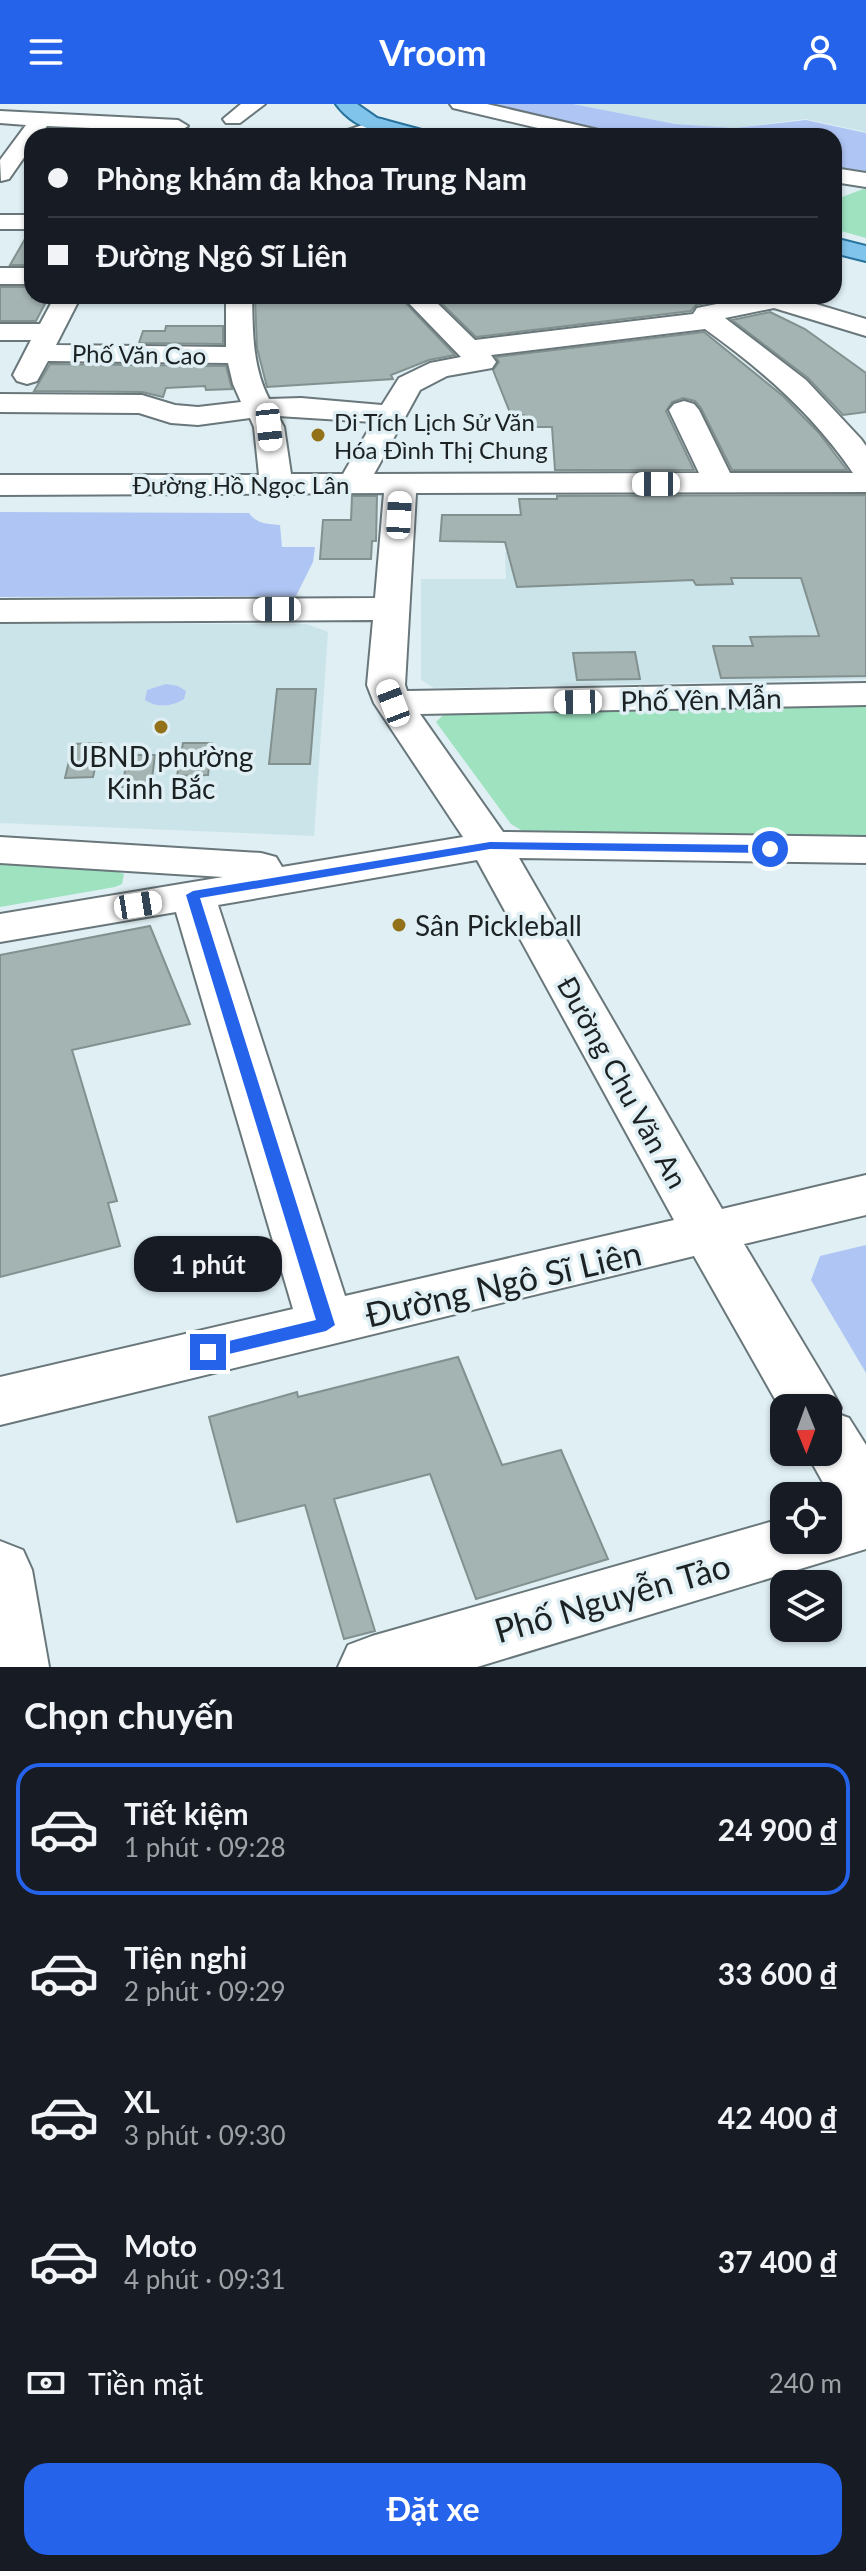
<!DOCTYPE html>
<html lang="vi">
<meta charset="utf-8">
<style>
:root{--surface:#171b24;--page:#242831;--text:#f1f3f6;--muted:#9ea1a6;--line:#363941;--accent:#2563eb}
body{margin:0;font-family:Lato,sans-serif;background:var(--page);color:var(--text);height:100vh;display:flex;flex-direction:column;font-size:30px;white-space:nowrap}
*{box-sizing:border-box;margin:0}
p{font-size:26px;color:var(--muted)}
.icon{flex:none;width:44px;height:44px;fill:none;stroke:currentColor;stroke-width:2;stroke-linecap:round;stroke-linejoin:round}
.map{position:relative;height:1563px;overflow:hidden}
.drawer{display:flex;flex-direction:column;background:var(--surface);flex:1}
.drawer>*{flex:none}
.hud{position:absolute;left:24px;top:24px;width:818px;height:176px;border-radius:24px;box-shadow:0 2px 6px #0004;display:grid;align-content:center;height:176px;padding:0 24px;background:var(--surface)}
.needle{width:52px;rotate:179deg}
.controls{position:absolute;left:770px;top:1290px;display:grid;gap:16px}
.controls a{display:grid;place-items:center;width:72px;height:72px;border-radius:16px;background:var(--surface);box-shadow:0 2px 6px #0004;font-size:40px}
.end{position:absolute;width:36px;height:36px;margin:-18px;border:10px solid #2563eb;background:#fff;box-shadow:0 0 0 4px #fff}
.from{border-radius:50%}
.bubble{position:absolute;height:56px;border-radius:24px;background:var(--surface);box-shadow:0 2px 6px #0004;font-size:26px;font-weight:700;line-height:56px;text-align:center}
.car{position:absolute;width:24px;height:48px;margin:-24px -12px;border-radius:10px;box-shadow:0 0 6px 2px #0007;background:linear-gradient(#fff 24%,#345 0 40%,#fff 0 76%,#345 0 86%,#fff 0)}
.hud b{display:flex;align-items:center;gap:28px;height:76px;font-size:30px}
.hud b+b{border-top:2px solid var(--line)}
.hud i{width:20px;height:20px;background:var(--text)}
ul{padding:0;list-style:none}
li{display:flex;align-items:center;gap:24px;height:132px;margin:0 16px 12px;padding:0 8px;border:4px solid transparent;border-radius:24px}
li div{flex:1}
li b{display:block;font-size:30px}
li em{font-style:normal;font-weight:700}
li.on{border-color:var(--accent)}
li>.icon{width:72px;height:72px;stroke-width:1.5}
h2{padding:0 24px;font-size:36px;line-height:96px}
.pay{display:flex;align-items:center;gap:20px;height:88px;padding:0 24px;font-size:30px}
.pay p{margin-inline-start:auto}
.cta{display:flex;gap:16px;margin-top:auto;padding:16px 24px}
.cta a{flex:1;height:92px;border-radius:24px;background:var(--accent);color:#fff;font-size:32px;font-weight:700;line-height:92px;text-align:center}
header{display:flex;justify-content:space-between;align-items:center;height:104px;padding:0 24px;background:var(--accent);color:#fff;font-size:36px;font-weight:700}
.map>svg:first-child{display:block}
</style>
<header><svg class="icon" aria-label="menu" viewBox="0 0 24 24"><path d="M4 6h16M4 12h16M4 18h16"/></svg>Vroom<svg class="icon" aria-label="person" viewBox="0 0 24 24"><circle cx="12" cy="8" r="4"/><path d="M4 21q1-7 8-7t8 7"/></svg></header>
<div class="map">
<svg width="866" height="1563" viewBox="0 0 866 1563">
<rect width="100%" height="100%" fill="#dfeff3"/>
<!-- built -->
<path fill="#cbe4ea" d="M572,0H866V28L806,15L734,24L675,20Z
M866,443V575L434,584L421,576V475H506L505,448Z
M0,520H307L328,528L314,732L0,719Z"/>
<!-- green -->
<path fill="#9ee2c0" d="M866,84V134L834,125V96Z
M866,602V731L531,732L511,720L436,618L447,607L507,610Z
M0,759L110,765L124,770L122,780L115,783L0,803Z"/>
<!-- water -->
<path fill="#afc5f4" d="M471,0H573L675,20L734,24L806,16L866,29V75L834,70V32H611Z
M0,408L249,409C256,420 268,420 280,421L282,443H315L313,458L296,492L0,493Z
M166,580L178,582L186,587L184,595C172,603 157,604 145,596L147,586Z
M866,1141V1269L811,1176L820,1152Z"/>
<!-- building -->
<path fill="#a4b4b2" stroke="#82918f" stroke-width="2" d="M29,128H32V161H10Z
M0,183H32V194H48L36,217H0Z
M285,192H399L455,251L429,256L391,271L393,275L267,283L257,244L255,194Z
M434,192H739L696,201L691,207L476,233Z
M770,208L805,225L866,269V308L843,311L808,274L732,216Z
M166,222H223V240L139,239L143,227H165Z
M704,228L783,292L819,329L847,366H732L701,304L695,297L683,294L672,298L666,307L694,366H555L552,323H524V311H511L493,266L499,258L496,253Z
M50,260L226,262L232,285L206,286L205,282L166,284L163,293L142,288L34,287Z
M866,391V572L721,574L713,542H753L750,533L819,532L801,474H731L733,480L696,481L693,476L517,483L505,438L440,437L442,411H521L519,395H557V392Z
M352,392H377L376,437H372L371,455H320L323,416H351Z
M635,548L640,575L577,576L573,549Z
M277,585H316L310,660H269Z
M101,639L93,673L65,674L73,640Z
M183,639H212L208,671L177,672Z
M128,651H155L151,682L122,683Z
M150,822L190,920L72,946L117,1097L108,1099L120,1142L0,1173V851Z
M458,1253L502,1361L561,1346L608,1455L476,1495L430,1370L334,1395L375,1527L344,1535L305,1401L237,1418L209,1313L297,1288L298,1293Z"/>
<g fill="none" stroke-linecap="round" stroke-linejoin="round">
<defs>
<path id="minor" d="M241,0H265L240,19H226L223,15Z
M450,0H487L607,28L611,32H572L453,4Z
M0,7L178,16L188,22L178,28L47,22L39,32H32V42L9,75L1,77L0,56L26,21L0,19Z
M380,15L387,17L390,21C378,35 356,32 338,32L342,28Z
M834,64L866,69V83L834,78Z
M0,111H32V125H0Z
M0,164H32V180H0Z
M55,192H81L56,241L226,243V192H252C253,228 252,262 269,295L301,294L382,301L399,274L430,259L461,253L402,192H430L475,236L693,210L697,204L756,192H789L866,215V232L774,204L725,214L806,276L861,335L866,342V388L416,389L405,581L407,587L866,579V601L420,610L503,728L866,733V759L519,754L722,1105L866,1071V1111L744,1140L832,1287L841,1304L838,1310L849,1314L866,1341V1445L477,1563H338L348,1541L372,1532L784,1414V1436H828V1402L835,1400L806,1348H828V1304H784V1311L694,1152L0,1321V1273L293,1205L176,808L0,838V810L223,773L0,759V733L261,749L276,753L282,763L463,733L374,599L367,581L373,516L0,518V496L375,494L384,389L0,391V371H259L254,323L250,314L198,321L171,319L139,309L0,308V290L142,291L175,301L198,303L241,298L233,280L228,259L48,257L37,277L27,280L17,277L13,271L31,236H0V220H40ZM705,225C762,266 813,310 853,369H730L699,306L694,300L684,297L674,300L669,306L699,369L374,370L420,286L447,272L492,264L496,258L491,251ZM278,312L373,318L343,370H291L284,323ZM477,756L674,1116L345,1192L218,801Z
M0,1437L23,1446L32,1466L49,1563H0Z"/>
<path id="major" d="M336,0H357L377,14L429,28L433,32C397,32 359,32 336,0Z
M834,134L866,142V157L834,149Z"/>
</defs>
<!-- minor casing -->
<use href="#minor" stroke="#69777b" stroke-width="4"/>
<!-- major casing -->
<use href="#major" stroke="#26729c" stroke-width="4"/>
<!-- minor -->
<use href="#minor" fill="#fff" fill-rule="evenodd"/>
<!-- major -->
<use href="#major" fill="#80c4eb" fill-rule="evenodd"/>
</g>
<!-- route -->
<path fill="#2563eb" d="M490,738L770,741L777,745L770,749L490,745L200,794L335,1221L326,1227L208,1255L202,1253L199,1248L208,1242L316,1216L186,791L193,787Z"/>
<!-- markers -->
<g fill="#937118" stroke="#dfeff3" stroke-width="3">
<circle cx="318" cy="331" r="8"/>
<circle cx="161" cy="623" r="8"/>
<circle cx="399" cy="821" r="8"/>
</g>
<g text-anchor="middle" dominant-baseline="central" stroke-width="7" stroke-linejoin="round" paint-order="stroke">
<!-- far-street labels -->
<g font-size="24" fill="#1c2223" stroke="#dfeff3">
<text transform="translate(139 250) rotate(1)">Phố Văn Cao</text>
<text x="241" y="380">Đường Hồ Ngọc Lân</text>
</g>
<!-- far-poi labels -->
<g font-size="24" fill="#1c2223" stroke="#dfeff3" text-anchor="start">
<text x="334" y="317">Di Tích Lịch Sử Văn<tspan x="334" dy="28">Hóa Đình Thị Chung</tspan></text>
</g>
<!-- street labels -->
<g font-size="28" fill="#1c2223" stroke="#dfeff3">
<text transform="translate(701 595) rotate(-1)">Phố Yên Mẫn</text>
<text transform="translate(623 978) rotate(61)">Đường Chu Văn An</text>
</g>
<!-- poi labels -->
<g font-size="28" fill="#1c2223" stroke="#dfeff3">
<text x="161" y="652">UBND phường<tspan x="161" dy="32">Kinh Bắc</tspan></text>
<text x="415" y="821" text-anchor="start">Sân Pickleball</text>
</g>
<!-- near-street labels -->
<g font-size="34" fill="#1c2223" stroke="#dfeff3">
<text transform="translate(503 1179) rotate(-13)">Đường Ngô Sĩ Liên</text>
<text transform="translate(612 1493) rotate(-16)">Phố Nguyễn Tảo</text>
</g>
</g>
</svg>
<div class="controls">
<a><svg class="needle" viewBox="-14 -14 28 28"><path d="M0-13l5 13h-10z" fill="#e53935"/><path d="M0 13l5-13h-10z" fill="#9ea1a6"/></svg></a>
<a><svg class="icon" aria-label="locate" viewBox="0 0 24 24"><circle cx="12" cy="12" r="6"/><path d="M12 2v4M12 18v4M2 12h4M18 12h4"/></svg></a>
<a><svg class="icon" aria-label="layers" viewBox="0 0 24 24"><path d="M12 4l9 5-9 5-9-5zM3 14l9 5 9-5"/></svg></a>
</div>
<i class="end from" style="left:770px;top:745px"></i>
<i class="end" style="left:208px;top:1248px"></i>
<div class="bubble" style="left:134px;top:1132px;width:148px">1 phút</div>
<i class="car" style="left:269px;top:323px;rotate:174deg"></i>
<i class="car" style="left:656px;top:380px;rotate:270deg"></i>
<i class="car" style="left:399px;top:411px;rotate:3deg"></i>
<i class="car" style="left:277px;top:505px;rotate:270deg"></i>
<i class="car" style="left:578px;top:598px;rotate:269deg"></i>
<i class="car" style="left:393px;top:599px;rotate:339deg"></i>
<i class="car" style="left:138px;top:801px;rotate:81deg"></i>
<div class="hud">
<b><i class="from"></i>Phòng khám đa khoa Trung Nam</b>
<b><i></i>Đường Ngô Sĩ Liên</b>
</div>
</div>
<section class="drawer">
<h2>Chọn chuyến</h2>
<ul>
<li class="on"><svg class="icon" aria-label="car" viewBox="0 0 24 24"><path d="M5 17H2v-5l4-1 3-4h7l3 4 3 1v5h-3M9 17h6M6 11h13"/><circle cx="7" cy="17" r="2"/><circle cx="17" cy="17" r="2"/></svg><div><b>Tiết kiệm</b><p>1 phút · 09:28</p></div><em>24 900 ₫</em></li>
<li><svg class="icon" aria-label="car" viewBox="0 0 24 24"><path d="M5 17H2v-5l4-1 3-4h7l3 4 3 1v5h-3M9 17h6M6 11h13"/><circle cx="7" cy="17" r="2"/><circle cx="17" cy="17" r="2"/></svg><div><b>Tiện nghi</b><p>2 phút · 09:29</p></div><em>33 600 ₫</em></li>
<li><svg class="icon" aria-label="car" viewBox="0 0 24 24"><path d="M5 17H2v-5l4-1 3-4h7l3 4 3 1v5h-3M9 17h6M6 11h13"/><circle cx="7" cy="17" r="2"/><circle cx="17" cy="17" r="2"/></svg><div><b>XL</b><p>3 phút · 09:30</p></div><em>42 400 ₫</em></li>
<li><svg class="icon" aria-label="car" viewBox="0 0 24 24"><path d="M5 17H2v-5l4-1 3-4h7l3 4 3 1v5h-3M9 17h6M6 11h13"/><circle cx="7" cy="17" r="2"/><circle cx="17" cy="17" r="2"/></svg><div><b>Moto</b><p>4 phút · 09:31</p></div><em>37 400 ₫</em></li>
</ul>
<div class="pay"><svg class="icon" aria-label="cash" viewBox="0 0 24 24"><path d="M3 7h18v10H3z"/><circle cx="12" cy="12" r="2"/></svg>Tiền mặt<p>240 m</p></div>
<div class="cta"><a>Đặt xe</a></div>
</section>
